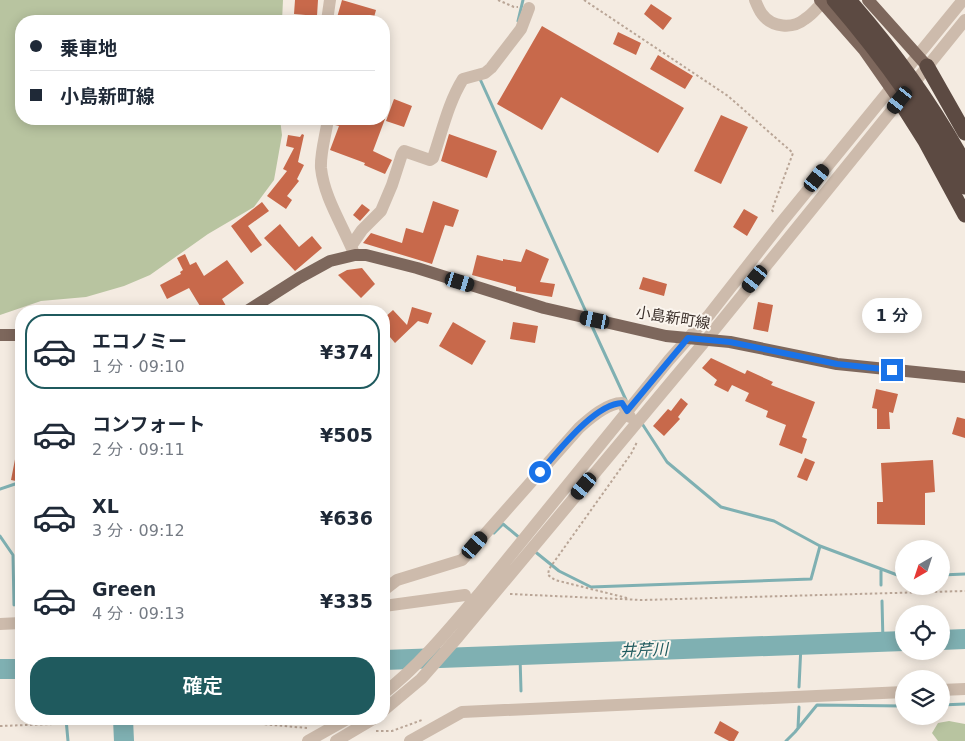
<!DOCTYPE html>
<html lang="ja">
<meta charset="utf-8">
<style>
:root{--surface:#fff;--page:#f2f2f3;--text:#1f2937;--muted:#747a83;--line:#e0e1e3;--accent:#1f5a5e}
body{margin:0;font-family:"DejaVu Sans","Noto Sans JP",sans-serif;background:var(--page);color:var(--text);height:100vh;display:flex;flex-direction:column;font-size:19px;white-space:nowrap}
*{box-sizing:border-box;margin:0}
p{font-size:16px;color:var(--muted)}
.icon{flex:none;width:28px;height:28px;fill:none;stroke:currentColor;stroke-width:2;stroke-linecap:round;stroke-linejoin:round}
.map{position:relative;flex:1;overflow:hidden}
.panel{position:absolute;left:15px;top:305px;width:375px;height:420px;display:flex;flex-direction:column;background:var(--surface);border-radius:20px;box-shadow:0 2px 12px #0003}
.panel>*{flex:none}
.top-card{position:absolute;left:15px;top:15px;width:375px;height:110px;border-radius:20px;box-shadow:0 2px 12px #0003;display:grid;align-content:center;height:110px;padding:0 15px;background:var(--surface)}
.needle{width:32px;rotate:219deg}
.controls{position:absolute;left:895px;top:540px;display:grid;gap:10px}
.controls a{display:grid;place-items:center;width:55px;height:55px;border-radius:50%;background:var(--surface);box-shadow:0 2px 12px #0003;font-size:25px}
.end{position:absolute;width:22px;height:22px;margin:-11px;border:6px solid #1a73e8;background:#fff;box-shadow:0 0 0 2px #fff}
.from{border-radius:50%}
.bubble{position:absolute;height:35px;border-radius:18px;background:var(--surface);box-shadow:0 2px 12px #0003;font-size:16px;font-weight:600;line-height:35px;text-align:center}
.car{position:absolute;width:15px;height:30px;margin:-15px -8px;border-radius:6px;box-shadow:0 0 4px 1px #0007;background:linear-gradient(#222 24%,#8ab4d8 0 40%,#222 0 76%,#8ab4d8 0 86%,#222 0)}
.top-card b{display:flex;align-items:center;gap:18px;height:48px;font-size:19px}
.top-card b+b{border-top:1px solid var(--line)}
.top-card i{width:12px;height:12px;background:var(--text)}
ul{padding:9px 0 0;list-style:none}
li{display:flex;align-items:center;gap:15px;height:75px;margin:0 10px 8px;padding:0 5px;border:2px solid transparent;border-radius:20px}
li div{flex:1}
li b{display:block;font-size:19px}
li em{font-style:normal;font-weight:600}
li.on{border-color:var(--accent)}
li>.icon{width:45px;height:45px;stroke-width:1.5}
.action{display:flex;gap:10px;margin-top:auto;padding:10px 15px}
.action a{flex:1;height:58px;border-radius:20px;background:var(--accent);color:#fff;font-size:20px;font-weight:600;line-height:58px;text-align:center}
.map>svg:first-child{display:block}
</style>
<div class="map">
<svg width="965" height="741" viewBox="0 0 965 741">
<rect width="100%" height="100%" fill="#f4ebe1"/>
<!-- green -->
<path fill="#b8c4a0" d="M0,0H283L282,21H21V119H280L282,135L274,180L254,207L208,234L150,275L124,286L86,297L41,301L0,315Z
M949,721L965,724V741H938L932,733L938,723Z"/>
<g fill="none" stroke-linecap="round" stroke-linejoin="round">
<!-- stream -->
<path stroke="#7fb0b2" stroke-width="3" d="M518,21L523,0
M480,79L587,314
M590,322L626,400
M641,422L667,462L721,507L774,521L820,546L900,576H904
M0,489L15,484L21,485
M494,533L503,524L521,539
M0,536L13,555L14,605
M533,550L559,571L591,587L811,579L820,546
M881,569V585
M941,575L965,574
M882,601L883,642
M520,656L521,691
M799,687L801,645
M941,705L965,704
M66,719L68,741
M798,728L799,707
M786,741L795,732L817,705L904,706"/>
<!-- river -->
<path stroke="#7fb0b2" stroke-width="20" d="M941,640L965,639
M384,660L904,641
M0,669H21
M123,719L124,741"/>
</g>
<!-- building -->
<path fill="#c8694b" d="M295,0H318L317,16L294,14Z
M342,0L376,10L373,21H336Z
M651,4L672,18L663,30L644,14Z
M542,26L684,108L658,153L561,97L542,130L497,104Z
M618,32L641,43L636,55L613,44Z
M658,55L693,76L685,89L650,69Z
M394,99L412,106L404,127L386,121Z
M721,115L748,127L721,184L694,171Z
M336,119H385L373,151L392,160L385,174L364,165L365,163L330,150L339,126L335,125Z
M302,134L304,135L298,162L304,165L297,179L299,181L287,196L292,200L286,209L267,196L287,171L283,169L294,148L286,146L288,135L300,137Z
M449,134L497,151L487,178L441,161Z
M433,201L459,210L453,227L445,225L432,264L363,243L371,233L402,243L406,228L423,233Z
M262,202L269,211L248,226L262,245L251,253L231,226Z
M362,204L370,210L360,221L353,215Z
M744,209L758,217L747,236L733,227Z
M280,224L299,247L312,236L322,248L295,271L264,238Z
M526,249L549,259L540,282L555,284L552,297L516,291V287L472,275L477,255L503,261V259L521,262Z
M185,254L190,265L196,262L204,276L227,260L244,283L222,299L229,311H203L189,288L167,299L160,285L181,274L180,272L183,270L177,258Z
M362,268L375,284L361,298L338,275L347,270Z
M643,277L667,284L664,296L639,289Z
M758,302L773,305L768,332L753,329Z
M412,307L432,313L428,324L418,321L395,343L384,330V318L393,310L407,325Z
M453,322L486,341L472,365L439,346Z
M513,322L538,326L535,343L510,339Z
M711,358L745,374L747,370L773,382L771,385L815,402L802,437L807,439L802,454L779,445L786,425L766,417L768,411L745,401L749,393L732,385L728,392L714,385L717,380L702,368Z
M876,389L898,394L893,413L889,412L890,429H877V409L872,408Z
M681,398L688,404L678,417L680,419L664,436L653,426L668,409L671,411Z
M957,417L965,419V438L952,434Z
M17,449H21V482L11,480Z
M805,458L815,462L807,481L797,477Z
M933,460L935,492L925,493V525L877,524V502H883L881,463Z
M720,721L739,732L734,741H729L714,733Z"/>
<g fill="none" stroke-linecap="round" stroke-linejoin="round">
<!-- path -->
<path stroke="#b9a596" stroke-width="2" stroke-dasharray="2.5 2.5" stroke-linecap="butt" d="M498,0L514,7H518
M584,0L728,96L793,153L772,210L774,213
M510,594L642,600L965,591
M627,598L555,580L548,575L549,569L631,454L637,442
M205,719L307,728
M0,726L187,719
M376,731H392L422,720"/>
<!-- minor -->
<path stroke="#cdbbac" stroke-width="12" d="M755,0C757,5 759,10 762,14C772,28 793,29 805,19C812,15 817,8 823,2
M327,21L330,0
M328,119C326,134 320,153 321,168C324,197 342,224 353,251
M351,246L362,230L381,211L392,185L402,154L404,151L430,160L433,158C442,132 448,103 463,79L485,73L491,68L521,29L529,8
M384,590L397,580L462,560L579,428C590,418 607,403 622,403L630,417
M384,606L465,595
M0,624L21,623
M941,690L965,689
M384,693C420,665 450,628 479,594L669,360L709,315L781,223L963,0
M384,710L421,679L458,637L706,340L965,20
M308,741L347,719
M336,741L373,719
M410,741L462,712L904,692"/>
<!-- major -->
<path stroke="#7d675c" stroke-width="12" d="M820,0L864,50L899,100
M868,0L927,66
M247,311L299,278L330,261L355,255H366L417,268L544,308L666,336L730,342L837,364L965,377
M0,335H21"/>
<!-- highway -->
<path stroke="#5c4a42" stroke-width="15" d="M834,0C884,58 928,120 965,187
M849,0C893,50 933,105 965,164
M927,66L965,133
M899,100L925,141L965,215"/>
</g>
<g fill="none" stroke-linecap="round" stroke-linejoin="round">
<!-- route -->
<path stroke="#1a73e8" stroke-width="6" d="M540,472C558,452 594,404 622,403L627,411L688,338L730,342L837,364L892,370"/>
</g>
<g text-anchor="middle" dominant-baseline="central" stroke-width="4" stroke-linejoin="round" paint-order="stroke">
<!-- street labels -->
<g font-size="15" fill="#3b302b" stroke="#fbf5ee">
<text transform="translate(673 318) rotate(9)">小島新町線</text>
</g>
<!-- water labels -->
<g font-size="16" font-style="italic" fill="#1f5a5e" stroke="#fbf5ee">
<text transform="translate(644 650) rotate(-2)">井芹川</text>
</g>
</g>
</svg>
<div class="controls">
<a><svg class="needle" viewBox="-14 -14 28 28"><path d="M0-13l5 13h-10z" fill="#e53935"/><path d="M0 13l5-13h-10z" fill="#747a83"/></svg></a>
<a><svg class="icon" aria-label="locate" viewBox="0 0 24 24"><circle cx="12" cy="12" r="6"/><path d="M12 2v4M12 18v4M2 12h4M18 12h4"/></svg></a>
<a><svg class="icon" aria-label="layers" viewBox="0 0 24 24"><path d="M12 4l9 5-9 5-9-5zM3 14l9 5 9-5"/></svg></a>
</div>
<i class="end from" style="left:540px;top:472px"></i>
<i class="end" style="left:892px;top:370px"></i>
<div class="bubble" style="left:862px;top:298px;width:60px">1 分</div>
<i class="car" style="left:900px;top:100px;rotate:219deg"></i>
<i class="car" style="left:817px;top:178px;rotate:39deg"></i>
<i class="car" style="left:755px;top:279px;rotate:219deg"></i>
<i class="car" style="left:460px;top:282px;rotate:107deg"></i>
<i class="car" style="left:595px;top:320px;rotate:282deg"></i>
<i class="car" style="left:584px;top:486px;rotate:220deg"></i>
<i class="car" style="left:475px;top:545px;rotate:41deg"></i>
<div class="top-card">
<b><i class="from"></i>乗車地</b>
<b><i></i>小島新町線</b>
</div>
<section class="panel">
<ul>
<li class="on"><svg class="icon" aria-label="car" viewBox="0 0 24 24"><path d="M5 17H2v-5l4-1 3-4h7l3 4 3 1v5h-3M9 17h6M6 11h13"/><circle cx="7" cy="17" r="2"/><circle cx="17" cy="17" r="2"/></svg><div><b>エコノミー</b><p>1 分 · 09:10</p></div><em>¥374</em></li>
<li><svg class="icon" aria-label="car" viewBox="0 0 24 24"><path d="M5 17H2v-5l4-1 3-4h7l3 4 3 1v5h-3M9 17h6M6 11h13"/><circle cx="7" cy="17" r="2"/><circle cx="17" cy="17" r="2"/></svg><div><b>コンフォート</b><p>2 分 · 09:11</p></div><em>¥505</em></li>
<li><svg class="icon" aria-label="car" viewBox="0 0 24 24"><path d="M5 17H2v-5l4-1 3-4h7l3 4 3 1v5h-3M9 17h6M6 11h13"/><circle cx="7" cy="17" r="2"/><circle cx="17" cy="17" r="2"/></svg><div><b>XL</b><p>3 分 · 09:12</p></div><em>¥636</em></li>
<li><svg class="icon" aria-label="car" viewBox="0 0 24 24"><path d="M5 17H2v-5l4-1 3-4h7l3 4 3 1v5h-3M9 17h6M6 11h13"/><circle cx="7" cy="17" r="2"/><circle cx="17" cy="17" r="2"/></svg><div><b>Green</b><p>4 分 · 09:13</p></div><em>¥335</em></li>
</ul>
<div class="action"><a>確定</a></div>
</section>
</div>
